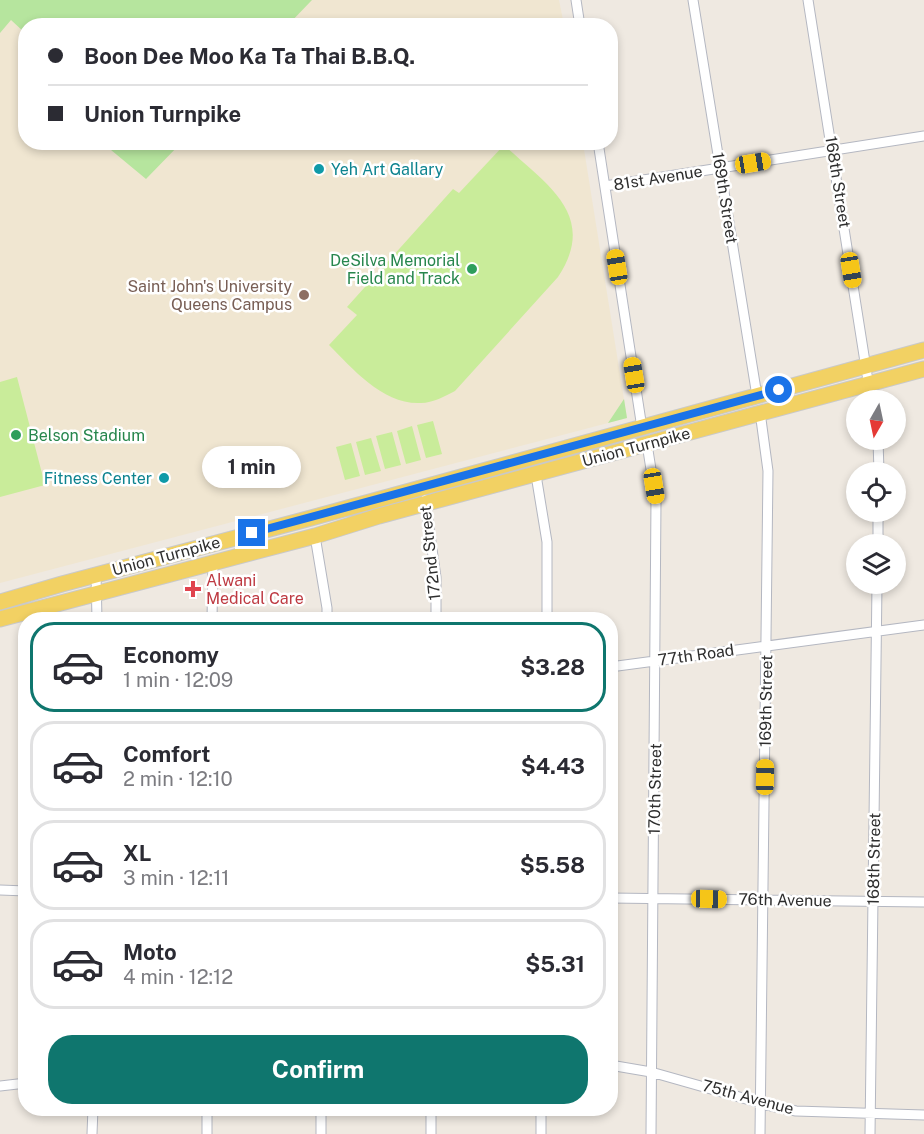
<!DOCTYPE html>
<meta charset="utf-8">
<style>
:root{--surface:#fff;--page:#f7f7f7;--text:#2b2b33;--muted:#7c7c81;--line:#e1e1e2;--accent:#0f766e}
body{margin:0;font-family:"Public Sans",sans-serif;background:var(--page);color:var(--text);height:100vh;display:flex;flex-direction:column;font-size:22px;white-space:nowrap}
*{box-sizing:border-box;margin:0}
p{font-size:20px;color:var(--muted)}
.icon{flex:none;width:33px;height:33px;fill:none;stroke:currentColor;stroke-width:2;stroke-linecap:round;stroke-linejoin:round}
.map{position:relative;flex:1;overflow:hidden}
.details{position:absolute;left:18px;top:612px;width:600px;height:504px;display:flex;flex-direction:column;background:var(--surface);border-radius:24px;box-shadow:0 3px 9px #0003}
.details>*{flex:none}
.hud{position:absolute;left:18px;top:18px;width:600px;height:132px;border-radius:24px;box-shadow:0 3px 9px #0003;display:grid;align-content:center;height:132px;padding:0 30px;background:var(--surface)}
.needle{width:39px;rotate:189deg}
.controls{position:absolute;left:846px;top:390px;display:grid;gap:12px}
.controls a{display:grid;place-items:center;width:60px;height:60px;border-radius:50%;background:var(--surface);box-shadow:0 3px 9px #0003;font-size:30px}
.end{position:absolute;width:27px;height:27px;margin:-14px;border:8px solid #1a73e8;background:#fff;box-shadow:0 0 0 3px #fff}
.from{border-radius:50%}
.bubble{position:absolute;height:42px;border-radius:21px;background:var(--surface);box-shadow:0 3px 9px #0003;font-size:20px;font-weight:700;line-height:42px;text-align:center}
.car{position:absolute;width:18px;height:36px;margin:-18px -9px;border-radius:8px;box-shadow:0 0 4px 2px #0007;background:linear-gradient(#f5c518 24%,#345 0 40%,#f5c518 0 76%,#345 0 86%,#f5c518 0)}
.hud b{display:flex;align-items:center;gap:21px;height:57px;font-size:22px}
.hud b+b{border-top:2px solid var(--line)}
.hud i{width:15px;height:15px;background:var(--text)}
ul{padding:10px 0 0;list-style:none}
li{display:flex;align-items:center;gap:18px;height:90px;margin:0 12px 9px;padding:0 18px;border:3px solid var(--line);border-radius:24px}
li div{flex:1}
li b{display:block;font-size:22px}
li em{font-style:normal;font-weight:700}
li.selected{border-color:var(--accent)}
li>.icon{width:54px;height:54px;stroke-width:1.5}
.cta{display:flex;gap:12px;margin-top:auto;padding:12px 30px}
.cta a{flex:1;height:69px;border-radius:24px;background:var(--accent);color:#fff;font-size:24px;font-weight:700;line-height:69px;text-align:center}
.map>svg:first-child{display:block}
</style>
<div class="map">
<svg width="924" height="1134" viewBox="0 0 924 1134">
<rect width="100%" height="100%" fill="#efe9e1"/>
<!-- education -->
<path fill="#f0e6d1" d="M0,0H559L564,25L26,26V142L583,143L627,418L0,583Z"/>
<!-- green -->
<path fill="#b6e59e" d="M0,0H312L288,25L26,26L25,33L11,20L0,33Z
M107,143V142L181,143L146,179L105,145Z
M624,399L627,418L608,423Z"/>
<!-- pitch -->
<path fill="#c9ec9a" d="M504,145C546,184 599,215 558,277L455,391C445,396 433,403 421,403C383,405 353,369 329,345L357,315L347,307L453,189L459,193Z
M17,377L45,485L0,497V382Z
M433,421L442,454L426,458L417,425Z
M412,426L421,460L406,464L397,431Z
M392,432L401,465L385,469L376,436Z
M371,438L381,471L365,475L356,442Z
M351,443L360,476L345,480L336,447Z"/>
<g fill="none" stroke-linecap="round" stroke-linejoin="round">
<defs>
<path id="street" d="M576,0L580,26
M693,0L757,396
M808,0L871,400
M598,142L642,428
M605,186L924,136
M878,440L879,472
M647,444L656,501L651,1134
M536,475L547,542V620
M425,500L436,577V620
M315,536L327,608V620
M878,544V512
M96,574L97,620
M212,620L213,563
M610,667L924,625
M0,890L26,891
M610,898L924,902
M610,1065L651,1072L771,1106L796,1111L924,1115
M0,1086L26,1083
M92,1134L93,1108
M207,1134V1108
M321,1134V1108
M431,1134V1108
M541,1134V1108
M760,1134L768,471L760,412
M870,1134L877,584"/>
<path id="primary" d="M0,602L62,584L311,518L924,350
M0,619L315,536L379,516L924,369"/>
</defs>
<!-- street casing -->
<use href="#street" stroke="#b4b7c1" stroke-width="11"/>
<!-- primary casing -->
<use href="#primary" stroke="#c9c9c9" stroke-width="17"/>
<!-- street -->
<use href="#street" stroke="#fff" stroke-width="9"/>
<!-- primary -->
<use href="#primary" stroke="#f2d163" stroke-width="15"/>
</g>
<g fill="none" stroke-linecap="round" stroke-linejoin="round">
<!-- route -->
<path stroke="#1a73e8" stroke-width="8" d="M252,533L779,390"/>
</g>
<!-- markers -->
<g fill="#0f9aa8" stroke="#fff" stroke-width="2">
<circle cx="319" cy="169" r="6"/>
<circle cx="164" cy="478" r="6"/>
</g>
<g fill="#2e9e5b" stroke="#fff" stroke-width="2">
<circle cx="472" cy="269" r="6"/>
<circle cx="16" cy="435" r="6"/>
</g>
<circle fill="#8d6e63" stroke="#fff" stroke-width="2" cx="304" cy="295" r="6"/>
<path fill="#e0444e" stroke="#fff" stroke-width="2" d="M190 580h6v6h6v6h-6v6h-6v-6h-6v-6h6z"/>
<g text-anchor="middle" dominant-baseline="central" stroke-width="5" stroke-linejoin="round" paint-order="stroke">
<!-- culture labels -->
<g font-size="16" fill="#0d838f" stroke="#fff" text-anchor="start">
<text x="331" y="169">Yeh Art Gallary</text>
<text x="152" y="478" text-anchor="end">Fitness Center</text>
</g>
<!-- street labels -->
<g font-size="16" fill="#2e2e2e" stroke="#fff">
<text transform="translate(658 178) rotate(-9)">81st Avenue</text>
<text transform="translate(838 182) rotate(81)">168th Street</text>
<text transform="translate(725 198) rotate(81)">169th Street</text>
<text transform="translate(636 447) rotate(-15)">Union Turnpike</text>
<text transform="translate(430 553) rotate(-96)">172nd Street</text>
<text transform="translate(166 556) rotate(-15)">Union Turnpike</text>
<text transform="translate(696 655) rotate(-8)">77th Road</text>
<text transform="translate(766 701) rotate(-89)">169th Street</text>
<text transform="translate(655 789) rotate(-89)">170th Street</text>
<text transform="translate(874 859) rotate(-89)">168th Street</text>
<text transform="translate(785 900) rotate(1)">76th Avenue</text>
<text transform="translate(748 1097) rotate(15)">75th Avenue</text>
</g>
<!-- leisure labels -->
<g font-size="16" fill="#27864d" stroke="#fff" text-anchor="end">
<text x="460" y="260">DeSilva Memorial<tspan x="460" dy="18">Field and Track</tspan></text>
<text x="28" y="435" text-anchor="start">Belson Stadium</text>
</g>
<!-- education labels -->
<g font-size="16" fill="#785e54" stroke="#fff" text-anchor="end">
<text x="292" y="286">Saint John's University<tspan x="292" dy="18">Queens Campus</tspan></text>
</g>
<!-- health labels -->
<g font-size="16" fill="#be3a42" stroke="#fff" text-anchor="start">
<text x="206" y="580">Alwani<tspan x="206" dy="18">Medical Care</tspan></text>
</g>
</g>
</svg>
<div class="controls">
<a><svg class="needle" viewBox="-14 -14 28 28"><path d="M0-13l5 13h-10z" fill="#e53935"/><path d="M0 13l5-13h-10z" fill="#7c7c81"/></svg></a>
<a><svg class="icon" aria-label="locate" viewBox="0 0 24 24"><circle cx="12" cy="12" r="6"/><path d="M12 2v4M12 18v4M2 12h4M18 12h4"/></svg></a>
<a><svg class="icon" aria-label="layers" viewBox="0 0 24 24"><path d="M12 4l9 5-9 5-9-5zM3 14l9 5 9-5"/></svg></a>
</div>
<i class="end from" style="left:779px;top:390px"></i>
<i class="end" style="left:252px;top:533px"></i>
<div class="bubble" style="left:202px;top:446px;width:99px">1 min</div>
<i class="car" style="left:753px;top:163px;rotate:81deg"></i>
<i class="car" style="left:617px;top:267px;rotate:351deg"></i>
<i class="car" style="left:851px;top:270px;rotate:171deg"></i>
<i class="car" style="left:634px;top:375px;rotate:351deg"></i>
<i class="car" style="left:654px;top:486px;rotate:171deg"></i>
<i class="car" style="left:765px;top:777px;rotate:1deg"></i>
<i class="car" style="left:709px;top:899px;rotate:91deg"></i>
<div class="hud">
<b><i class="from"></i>Boon Dee Moo Ka Ta Thai B.B.Q.</b>
<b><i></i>Union Turnpike</b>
</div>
<section class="details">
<ul>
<li class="selected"><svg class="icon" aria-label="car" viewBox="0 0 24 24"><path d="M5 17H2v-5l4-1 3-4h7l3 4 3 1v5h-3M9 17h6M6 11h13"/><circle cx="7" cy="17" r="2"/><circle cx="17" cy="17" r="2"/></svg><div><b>Economy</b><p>1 min · 12:09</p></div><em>$3.28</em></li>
<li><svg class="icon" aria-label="car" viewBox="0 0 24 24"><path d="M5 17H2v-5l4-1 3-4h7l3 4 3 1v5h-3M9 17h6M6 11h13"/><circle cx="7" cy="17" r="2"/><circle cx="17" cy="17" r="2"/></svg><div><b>Comfort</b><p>2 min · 12:10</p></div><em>$4.43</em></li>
<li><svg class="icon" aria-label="car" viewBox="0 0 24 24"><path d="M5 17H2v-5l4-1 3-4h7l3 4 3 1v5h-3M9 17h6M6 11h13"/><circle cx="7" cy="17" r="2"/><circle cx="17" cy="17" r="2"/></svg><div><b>XL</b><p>3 min · 12:11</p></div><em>$5.58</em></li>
<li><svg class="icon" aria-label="car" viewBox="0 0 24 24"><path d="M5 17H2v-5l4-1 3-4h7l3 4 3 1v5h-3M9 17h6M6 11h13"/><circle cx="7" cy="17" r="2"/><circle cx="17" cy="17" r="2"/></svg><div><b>Moto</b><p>4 min · 12:12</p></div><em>$5.31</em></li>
</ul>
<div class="cta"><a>Confirm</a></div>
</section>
</div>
